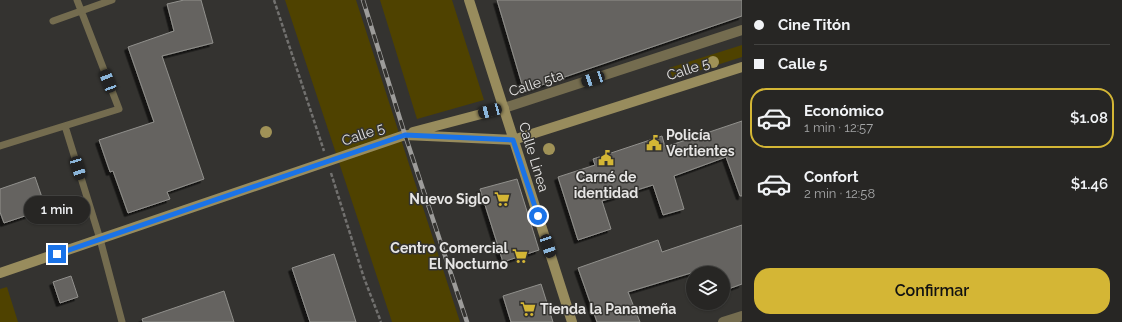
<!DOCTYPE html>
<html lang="es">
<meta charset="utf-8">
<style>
:root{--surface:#272624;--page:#2f2e2c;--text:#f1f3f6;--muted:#a4a5a6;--line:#434341;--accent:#d4b635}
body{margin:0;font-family:Raleway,sans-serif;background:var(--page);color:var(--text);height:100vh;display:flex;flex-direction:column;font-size:15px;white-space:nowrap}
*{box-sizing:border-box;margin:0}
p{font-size:13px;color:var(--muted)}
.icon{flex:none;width:22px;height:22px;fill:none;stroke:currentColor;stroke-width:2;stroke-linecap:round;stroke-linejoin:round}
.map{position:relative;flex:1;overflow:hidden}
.side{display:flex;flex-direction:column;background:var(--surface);width:380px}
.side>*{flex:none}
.guide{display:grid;align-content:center;height:88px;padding:0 12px;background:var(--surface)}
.buttons{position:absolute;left:686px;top:266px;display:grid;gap:8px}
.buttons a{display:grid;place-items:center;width:44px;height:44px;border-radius:50%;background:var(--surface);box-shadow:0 1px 3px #0004,0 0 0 1px var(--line);font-size:20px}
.end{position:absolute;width:18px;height:18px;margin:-9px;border:5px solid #1a73e8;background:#fff;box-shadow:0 0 0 2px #fff}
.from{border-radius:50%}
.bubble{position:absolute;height:28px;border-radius:14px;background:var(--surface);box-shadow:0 1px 3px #0004,0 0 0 1px var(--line);font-size:13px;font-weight:600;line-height:28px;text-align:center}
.car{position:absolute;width:12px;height:24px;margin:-12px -6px;border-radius:5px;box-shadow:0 0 3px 1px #0007;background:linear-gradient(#222 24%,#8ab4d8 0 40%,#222 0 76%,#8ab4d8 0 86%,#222 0)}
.guide b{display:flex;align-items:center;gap:14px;height:38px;font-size:15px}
.guide b+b{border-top:1px solid var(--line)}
.guide i{width:10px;height:10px;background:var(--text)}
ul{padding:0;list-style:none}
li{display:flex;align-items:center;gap:12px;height:60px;margin:0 8px 6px;padding:0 4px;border:2px solid transparent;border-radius:16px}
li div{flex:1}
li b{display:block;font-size:15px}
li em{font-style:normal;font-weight:600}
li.active{border-color:var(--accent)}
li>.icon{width:36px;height:36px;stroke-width:1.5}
.cta{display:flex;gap:8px;margin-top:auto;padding:8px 12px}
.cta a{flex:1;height:46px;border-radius:16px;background:var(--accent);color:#111;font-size:16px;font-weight:600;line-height:46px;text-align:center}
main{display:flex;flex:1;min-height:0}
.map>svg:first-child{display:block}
</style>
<main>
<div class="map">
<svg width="742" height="322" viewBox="0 0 742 322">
<defs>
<filter id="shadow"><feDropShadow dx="-3.5" dy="3.5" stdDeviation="0" flood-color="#0009"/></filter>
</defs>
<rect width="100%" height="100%" fill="#343330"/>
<!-- green -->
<path fill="#4f4200" d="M285,0H356L460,322H392Z
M380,0H452L484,100L417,119Z
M742,45V57L673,79L669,68Z
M7,287L18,322H0V289Z"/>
<!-- building -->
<path fill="#656461" stroke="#91908c" filter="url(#shadow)" d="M184,0H201L213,43L162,56L204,179L167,192L170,199L128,213L113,171L110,172L99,140L154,122L128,47L174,31L167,4Z
M497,0H742V16L524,91Z
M742,121V196H740L726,157L674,176L684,209L663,215L653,185L602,201L611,229L578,240L558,177L595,165L593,159L662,136L665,147Z
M35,177L46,209L4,223L0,212V189Z
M517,179L539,250L503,262L480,189Z
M742,225V284L723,291V273H691L628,292L640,322H597L578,268L658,240L662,252Z
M334,254L356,322H310L292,268Z
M71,276L78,297L60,303L53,282Z
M541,284L553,322H511L503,296Z
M224,291L234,322H143L142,319Z"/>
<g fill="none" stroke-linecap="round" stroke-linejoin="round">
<!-- path -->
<path stroke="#72716f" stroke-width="2.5" stroke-dasharray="4 2" stroke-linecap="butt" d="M274,0L324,151
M331,173L364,278L381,322"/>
<!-- lane -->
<path stroke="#746c4f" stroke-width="7" d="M53,21L112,0
M65,126L100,239L122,322
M0,146L119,109L77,0"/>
<!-- street -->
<path stroke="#746c4f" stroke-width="10" d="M504,108L742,30
M723,322L742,316"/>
<!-- secondary -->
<path stroke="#988c5d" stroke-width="10" d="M469,0L572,322
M413,132L504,108
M0,273L405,135L513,140L742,67"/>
<defs>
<path id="rail" d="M363,0L405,135L467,322"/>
</defs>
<!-- rail casing -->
<use href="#rail" stroke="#9d9c9a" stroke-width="4.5"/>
<!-- rail -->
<use href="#rail" stroke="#343330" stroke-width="3" stroke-dasharray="9" stroke-linecap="butt"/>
</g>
<!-- trees -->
<g fill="#a09257">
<circle cx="713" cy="62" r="6"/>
<circle cx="266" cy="132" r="6"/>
<circle cx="549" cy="149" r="6"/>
</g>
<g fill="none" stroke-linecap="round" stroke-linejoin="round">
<!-- route -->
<path stroke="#1a73e8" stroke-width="5" d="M57,254L405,135L513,140L538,216"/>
</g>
<!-- icons -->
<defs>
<symbol id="civic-bare" viewBox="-9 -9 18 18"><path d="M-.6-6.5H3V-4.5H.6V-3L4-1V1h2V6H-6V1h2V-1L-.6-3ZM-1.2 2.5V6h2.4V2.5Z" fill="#d4b635" stroke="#343330" stroke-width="2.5" paint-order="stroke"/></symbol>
<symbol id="supermarket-bare" viewBox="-9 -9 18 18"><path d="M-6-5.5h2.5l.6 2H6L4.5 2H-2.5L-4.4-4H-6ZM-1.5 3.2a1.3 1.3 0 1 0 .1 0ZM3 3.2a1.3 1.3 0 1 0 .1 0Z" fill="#d4b635" stroke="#343330" stroke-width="2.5" paint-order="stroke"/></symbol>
</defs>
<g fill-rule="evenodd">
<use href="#civic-bare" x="643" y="132" width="22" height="22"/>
<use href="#civic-bare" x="595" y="147" width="22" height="22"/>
<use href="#supermarket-bare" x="491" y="188" width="22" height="22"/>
<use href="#supermarket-bare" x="509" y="245" width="22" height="22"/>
<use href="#supermarket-bare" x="517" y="298" width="22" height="22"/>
</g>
<g text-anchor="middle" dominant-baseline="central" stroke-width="3" stroke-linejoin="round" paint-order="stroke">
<!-- street labels -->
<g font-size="14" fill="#e6e5e4" stroke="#343330">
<text transform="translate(688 69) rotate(-18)">Calle 5</text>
<text transform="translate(536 83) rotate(-18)">Calle 5ta</text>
<text transform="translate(363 134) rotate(-19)">Calle 5</text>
<text transform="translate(534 157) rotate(73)">Calle Linea</text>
</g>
<!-- poi labels -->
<g font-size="14" font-weight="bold" fill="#e6e5e4" stroke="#343330" text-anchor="start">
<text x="666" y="135">Policía<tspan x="666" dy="16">Vertientes</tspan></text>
<text x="606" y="177" text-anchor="middle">Carné de<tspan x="606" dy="16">identidad</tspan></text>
<text x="490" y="199" text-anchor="end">Nuevo Siglo</text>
<text x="508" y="248" text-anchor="end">Centro Comercial<tspan x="508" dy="16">El Nocturno</tspan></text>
<text x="540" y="309">Tienda la Panameña</text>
</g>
</g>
</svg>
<div class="buttons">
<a><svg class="icon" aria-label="layers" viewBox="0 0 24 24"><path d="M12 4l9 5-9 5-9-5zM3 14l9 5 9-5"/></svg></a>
</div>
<i class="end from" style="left:538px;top:216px"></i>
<i class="end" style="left:57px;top:254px"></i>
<div class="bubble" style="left:24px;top:196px;width:66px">1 min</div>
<i class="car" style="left:593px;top:79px;rotate:252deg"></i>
<i class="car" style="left:108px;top:81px;rotate:339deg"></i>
<i class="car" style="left:490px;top:111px;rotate:255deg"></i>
<i class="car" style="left:78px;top:168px;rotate:163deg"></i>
<i class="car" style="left:548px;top:246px;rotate:162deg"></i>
</div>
<section class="side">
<div class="guide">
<b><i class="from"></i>Cine Titón</b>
<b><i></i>Calle 5</b>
</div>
<ul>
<li class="active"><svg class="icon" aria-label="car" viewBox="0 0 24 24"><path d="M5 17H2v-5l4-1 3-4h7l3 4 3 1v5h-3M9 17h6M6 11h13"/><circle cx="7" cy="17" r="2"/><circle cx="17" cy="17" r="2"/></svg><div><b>Económico</b><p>1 min · 12:57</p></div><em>$1.08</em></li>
<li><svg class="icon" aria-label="car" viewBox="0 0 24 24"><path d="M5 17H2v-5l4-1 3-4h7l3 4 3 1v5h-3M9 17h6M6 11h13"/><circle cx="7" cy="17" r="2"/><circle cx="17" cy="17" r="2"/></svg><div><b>Confort</b><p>2 min · 12:58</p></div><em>$1.46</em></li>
</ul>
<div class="cta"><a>Confirmar</a></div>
</section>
</main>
